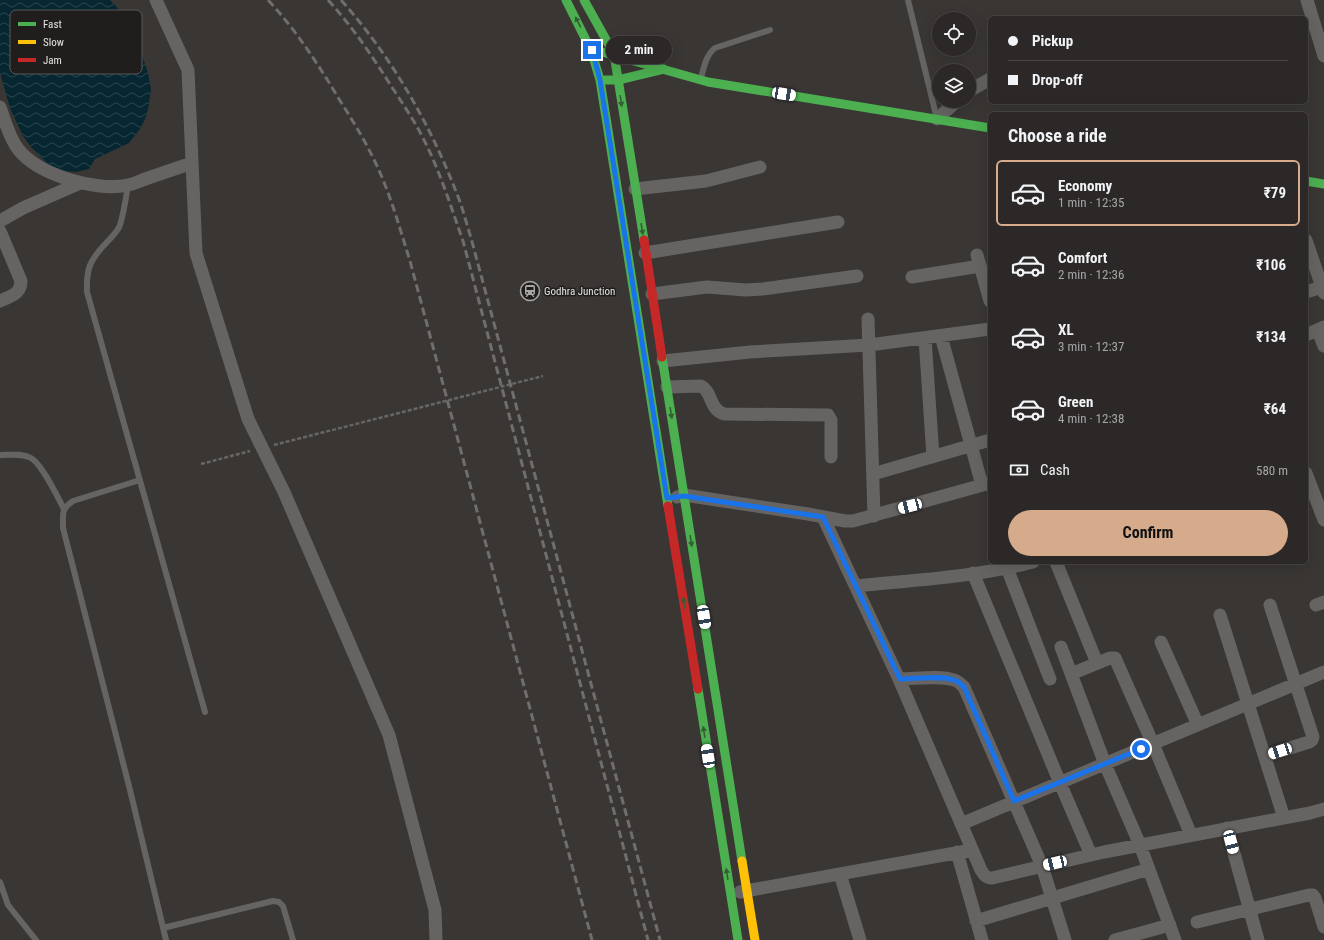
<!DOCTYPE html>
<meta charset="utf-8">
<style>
:root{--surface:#2b2827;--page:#33302f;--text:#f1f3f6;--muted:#a6a6a7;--line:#474444;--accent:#d6ab8b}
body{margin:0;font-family:"Roboto Condensed",sans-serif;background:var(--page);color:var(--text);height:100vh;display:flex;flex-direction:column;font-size:15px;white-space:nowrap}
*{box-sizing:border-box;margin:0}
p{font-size:13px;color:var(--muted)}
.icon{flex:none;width:22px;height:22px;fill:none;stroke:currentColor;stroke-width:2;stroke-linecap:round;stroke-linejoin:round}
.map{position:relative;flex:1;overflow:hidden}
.details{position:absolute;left:988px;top:112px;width:320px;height:452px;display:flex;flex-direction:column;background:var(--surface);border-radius:6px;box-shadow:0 4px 16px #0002,0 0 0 1px var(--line)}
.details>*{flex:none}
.hud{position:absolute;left:988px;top:16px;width:320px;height:88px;border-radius:6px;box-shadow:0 4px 16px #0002,0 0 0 1px var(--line);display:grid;align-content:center;height:88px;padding:0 20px;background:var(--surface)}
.fabs{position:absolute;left:932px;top:12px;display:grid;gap:8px}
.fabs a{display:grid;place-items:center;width:44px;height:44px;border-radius:50%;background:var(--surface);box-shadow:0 4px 16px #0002,0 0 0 1px var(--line);font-size:20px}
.end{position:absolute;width:18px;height:18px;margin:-9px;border:5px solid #1a73e8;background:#fff;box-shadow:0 0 0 2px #fff}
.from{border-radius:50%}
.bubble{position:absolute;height:28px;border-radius:14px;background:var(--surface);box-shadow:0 4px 16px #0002,0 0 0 1px var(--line);font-size:13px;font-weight:700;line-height:28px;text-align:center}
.car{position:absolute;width:12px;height:24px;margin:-12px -6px;border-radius:5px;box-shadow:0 0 3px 1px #0007;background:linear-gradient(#fff 24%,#345 0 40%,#fff 0 76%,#345 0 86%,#fff 0)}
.hud b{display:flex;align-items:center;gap:14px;height:38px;font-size:15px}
.hud b+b{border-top:1px solid var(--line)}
.hud i{width:10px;height:10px;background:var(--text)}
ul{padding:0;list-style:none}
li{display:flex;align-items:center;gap:12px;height:66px;margin:0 8px 6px;padding:0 12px;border:2px solid transparent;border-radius:6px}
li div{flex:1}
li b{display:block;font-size:15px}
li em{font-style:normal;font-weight:700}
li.selected{border-color:var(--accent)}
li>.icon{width:36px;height:36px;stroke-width:1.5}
h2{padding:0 20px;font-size:18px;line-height:48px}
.pay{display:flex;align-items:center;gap:10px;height:44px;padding:0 20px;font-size:15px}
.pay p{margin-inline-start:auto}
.button{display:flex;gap:8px;margin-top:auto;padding:8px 20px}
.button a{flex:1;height:46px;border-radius:24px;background:var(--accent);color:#111;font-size:16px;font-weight:700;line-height:46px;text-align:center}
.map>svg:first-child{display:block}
</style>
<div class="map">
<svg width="1324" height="940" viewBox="0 0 1324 940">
<defs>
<pattern id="water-waves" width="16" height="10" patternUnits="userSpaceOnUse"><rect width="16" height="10" fill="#062731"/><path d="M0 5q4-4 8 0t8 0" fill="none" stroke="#2a464f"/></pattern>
</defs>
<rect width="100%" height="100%" fill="#393634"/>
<!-- water -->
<path fill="url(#water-waves)" d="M0,0H110L128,19L134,32L148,73L151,89L149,104L146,117L140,129L129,143L95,159L89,169L76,172L62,171L50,166L31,147L23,136L10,108L0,73Z"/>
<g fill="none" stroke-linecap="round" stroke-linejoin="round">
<!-- path -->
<path stroke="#686664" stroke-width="2.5" stroke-dasharray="4 2" stroke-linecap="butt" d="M274,445L543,376
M201,464L250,451"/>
<!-- lane -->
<path stroke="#656463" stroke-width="6" d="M908,0L936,115
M701,78C704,67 706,55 715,48L770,30
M128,185C126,198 124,212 120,225C118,231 112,237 107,242C90,260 86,268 87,292L205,712
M0,455C10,455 22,453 31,458C42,464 58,498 64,509
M140,480L73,501C61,509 63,514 63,528L130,790L166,940
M0,882L8,905L36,940
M163,928L273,901L279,902L283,906L293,940"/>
<!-- street -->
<path stroke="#656463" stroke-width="13" d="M156,0L188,70L196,253L248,419L284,492L389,735L435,910L436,940
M1307,0L1324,56
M969,91L990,79
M0,107C5,121 9,137 18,149C38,175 97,192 128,185C135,184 142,180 148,178C163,173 177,168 192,163
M937,119L957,101
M635,189L706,181L760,167
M0,221L23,208L80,183
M0,231L21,281C21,294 11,296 0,301
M1306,240L1324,293
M645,253L838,222
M977,255L990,301
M912,277L980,266
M1306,292L1322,287
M652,294L707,287L746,290L763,289L857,276
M868,319L874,516
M1318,331L1324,346
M1306,335L1324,327
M941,336L982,485
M925,338L933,457
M663,361L750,352L869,345L990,329
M667,387L701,386C713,392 708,408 724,414L828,415L831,420V457
M1306,473L1324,520
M873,474L990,440
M677,497L684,495L808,514L845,521H853L990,483
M823,517L899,679L981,870C984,875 986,878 992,878L1104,852L1310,813L1324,809
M1005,562L1007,568L1050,679
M1056,562L1097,663
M973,573L1060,783L1091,855
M856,586C915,580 976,577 1033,562
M1316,605L1324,602
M1220,615L1284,818
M1161,642L1198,725
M1061,647L1105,764L1140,845L1175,940
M1071,674L1110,658H1115L1153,744L1191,835
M899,679C915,679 940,675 954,680C958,681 961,684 964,687L1042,866L1065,940
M1265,756L1309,742L1312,740L1313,737L1270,605
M961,824L1324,672
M1227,828L1258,940
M957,852L982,940
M840,874L860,940
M740,892L972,850
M976,921L1149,869
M1197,922L1309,895H1313L1315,898L1324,927
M1115,940L1170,925"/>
<!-- fast -->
<path stroke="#4caf50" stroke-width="9" d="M566,0L591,50L600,80L668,506
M584,0L614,54L644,240
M602,52L708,82L990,128
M605,80H618L664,69
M1306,181L1324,184
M662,357L742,861
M698,689L738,940"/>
<!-- slow -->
<path stroke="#ffc107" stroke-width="9" d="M742,861L755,940"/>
<!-- jam -->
<path stroke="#c62828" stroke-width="9" d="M644,240L662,357
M668,506L698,689"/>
<!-- rail -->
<path stroke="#706e6d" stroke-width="3" stroke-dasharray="8 4" stroke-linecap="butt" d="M268,0C296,30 318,64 339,99C353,121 366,142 377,166C391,196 400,229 410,261L592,940
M328,0C351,25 370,53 388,81C400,100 413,118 423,138C440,171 451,207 463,241L648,940
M341,0C390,55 428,120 455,189C462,205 466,222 471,238L660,940"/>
</g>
<!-- one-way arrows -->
<defs><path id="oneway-solid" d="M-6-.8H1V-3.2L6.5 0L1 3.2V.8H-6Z"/></defs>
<g fill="#345f34">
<use href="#oneway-solid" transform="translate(578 22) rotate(-117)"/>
<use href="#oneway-solid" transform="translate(621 101) rotate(81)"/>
<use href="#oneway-solid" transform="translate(642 229) rotate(81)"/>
<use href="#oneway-solid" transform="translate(671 413) rotate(81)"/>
<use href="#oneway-solid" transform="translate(691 541) rotate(81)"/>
<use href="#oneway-solid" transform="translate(684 603) rotate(-99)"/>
<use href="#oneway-solid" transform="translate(704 732) rotate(-99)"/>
<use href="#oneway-solid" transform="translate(727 874) rotate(-99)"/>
</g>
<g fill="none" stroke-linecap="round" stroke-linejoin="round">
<!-- route -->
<path stroke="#1a73e8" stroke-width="5" d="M592,50L600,80L667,498L684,496L823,517L900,679C915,679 940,675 954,680C958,681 961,684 964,687L1014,801L1141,749"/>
</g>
<!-- icons -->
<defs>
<symbol id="station-ring" viewBox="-11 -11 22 22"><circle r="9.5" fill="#201e1d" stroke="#a9a6a4" stroke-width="1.5"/><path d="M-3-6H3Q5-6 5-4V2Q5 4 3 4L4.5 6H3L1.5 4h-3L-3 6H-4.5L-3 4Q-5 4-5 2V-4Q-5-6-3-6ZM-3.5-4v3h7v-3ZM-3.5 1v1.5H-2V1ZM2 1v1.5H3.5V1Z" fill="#a9a6a4"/></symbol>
</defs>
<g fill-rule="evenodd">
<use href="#station-ring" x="519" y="280" width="22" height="22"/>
</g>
<g text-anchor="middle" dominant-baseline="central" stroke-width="3" stroke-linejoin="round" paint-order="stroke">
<!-- poi labels -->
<g font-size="11" fill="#e6e3e1" stroke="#201e1d" text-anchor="start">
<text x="544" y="291">Godhra Junction</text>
</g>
</g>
<!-- legend -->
<rect x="10" y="10" width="132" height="64" rx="6" fill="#201e1d" stroke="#5b5958" stroke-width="1"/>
<rect x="18" y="22" width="18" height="4" fill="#4caf50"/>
<rect x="18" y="40" width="18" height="4" fill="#ffc107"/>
<rect x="18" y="58" width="18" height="4" fill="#c62828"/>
<g font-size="11" fill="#e6e3e1">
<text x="43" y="28">Fast</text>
<text x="43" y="46">Slow</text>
<text x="43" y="64">Jam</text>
</g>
</svg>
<div class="fabs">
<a><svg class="icon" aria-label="locate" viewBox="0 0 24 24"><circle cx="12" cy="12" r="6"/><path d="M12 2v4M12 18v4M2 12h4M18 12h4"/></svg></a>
<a><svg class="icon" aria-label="layers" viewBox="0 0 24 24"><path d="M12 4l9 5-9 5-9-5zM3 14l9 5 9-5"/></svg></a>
</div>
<i class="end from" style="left:1141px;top:749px"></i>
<i class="end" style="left:592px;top:50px"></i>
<div class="bubble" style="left:606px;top:36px;width:66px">2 min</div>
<i class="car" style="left:784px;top:94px;rotate:99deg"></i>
<i class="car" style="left:910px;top:506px;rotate:255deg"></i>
<i class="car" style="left:704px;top:617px;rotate:171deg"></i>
<i class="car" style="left:1280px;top:751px;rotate:252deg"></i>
<i class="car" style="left:708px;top:756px;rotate:351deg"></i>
<i class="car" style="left:1231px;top:842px;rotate:165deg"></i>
<i class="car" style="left:1055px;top:863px;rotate:257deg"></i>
<div class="hud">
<b><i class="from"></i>Pickup</b>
<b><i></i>Drop-off</b>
</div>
<section class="details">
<h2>Choose a ride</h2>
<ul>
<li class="selected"><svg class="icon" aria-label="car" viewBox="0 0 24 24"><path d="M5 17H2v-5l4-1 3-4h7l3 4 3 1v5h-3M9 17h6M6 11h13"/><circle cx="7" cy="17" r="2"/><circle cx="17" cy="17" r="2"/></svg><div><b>Economy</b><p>1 min · 12:35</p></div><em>₹79</em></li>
<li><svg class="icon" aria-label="car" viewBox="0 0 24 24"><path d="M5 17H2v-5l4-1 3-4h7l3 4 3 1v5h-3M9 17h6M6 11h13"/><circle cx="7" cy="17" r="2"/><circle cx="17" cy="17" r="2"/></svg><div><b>Comfort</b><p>2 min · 12:36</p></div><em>₹106</em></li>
<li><svg class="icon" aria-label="car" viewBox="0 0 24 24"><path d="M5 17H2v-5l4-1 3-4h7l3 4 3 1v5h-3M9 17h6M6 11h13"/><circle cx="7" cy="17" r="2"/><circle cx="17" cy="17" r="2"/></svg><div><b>XL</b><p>3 min · 12:37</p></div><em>₹134</em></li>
<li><svg class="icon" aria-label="car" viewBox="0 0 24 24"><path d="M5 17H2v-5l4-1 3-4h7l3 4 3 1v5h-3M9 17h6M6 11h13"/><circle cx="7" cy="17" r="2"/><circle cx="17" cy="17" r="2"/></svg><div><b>Green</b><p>4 min · 12:38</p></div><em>₹64</em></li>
</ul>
<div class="pay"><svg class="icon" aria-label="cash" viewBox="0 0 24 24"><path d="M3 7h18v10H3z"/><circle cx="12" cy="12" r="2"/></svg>Cash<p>580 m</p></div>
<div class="button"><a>Confirm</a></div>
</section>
</div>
